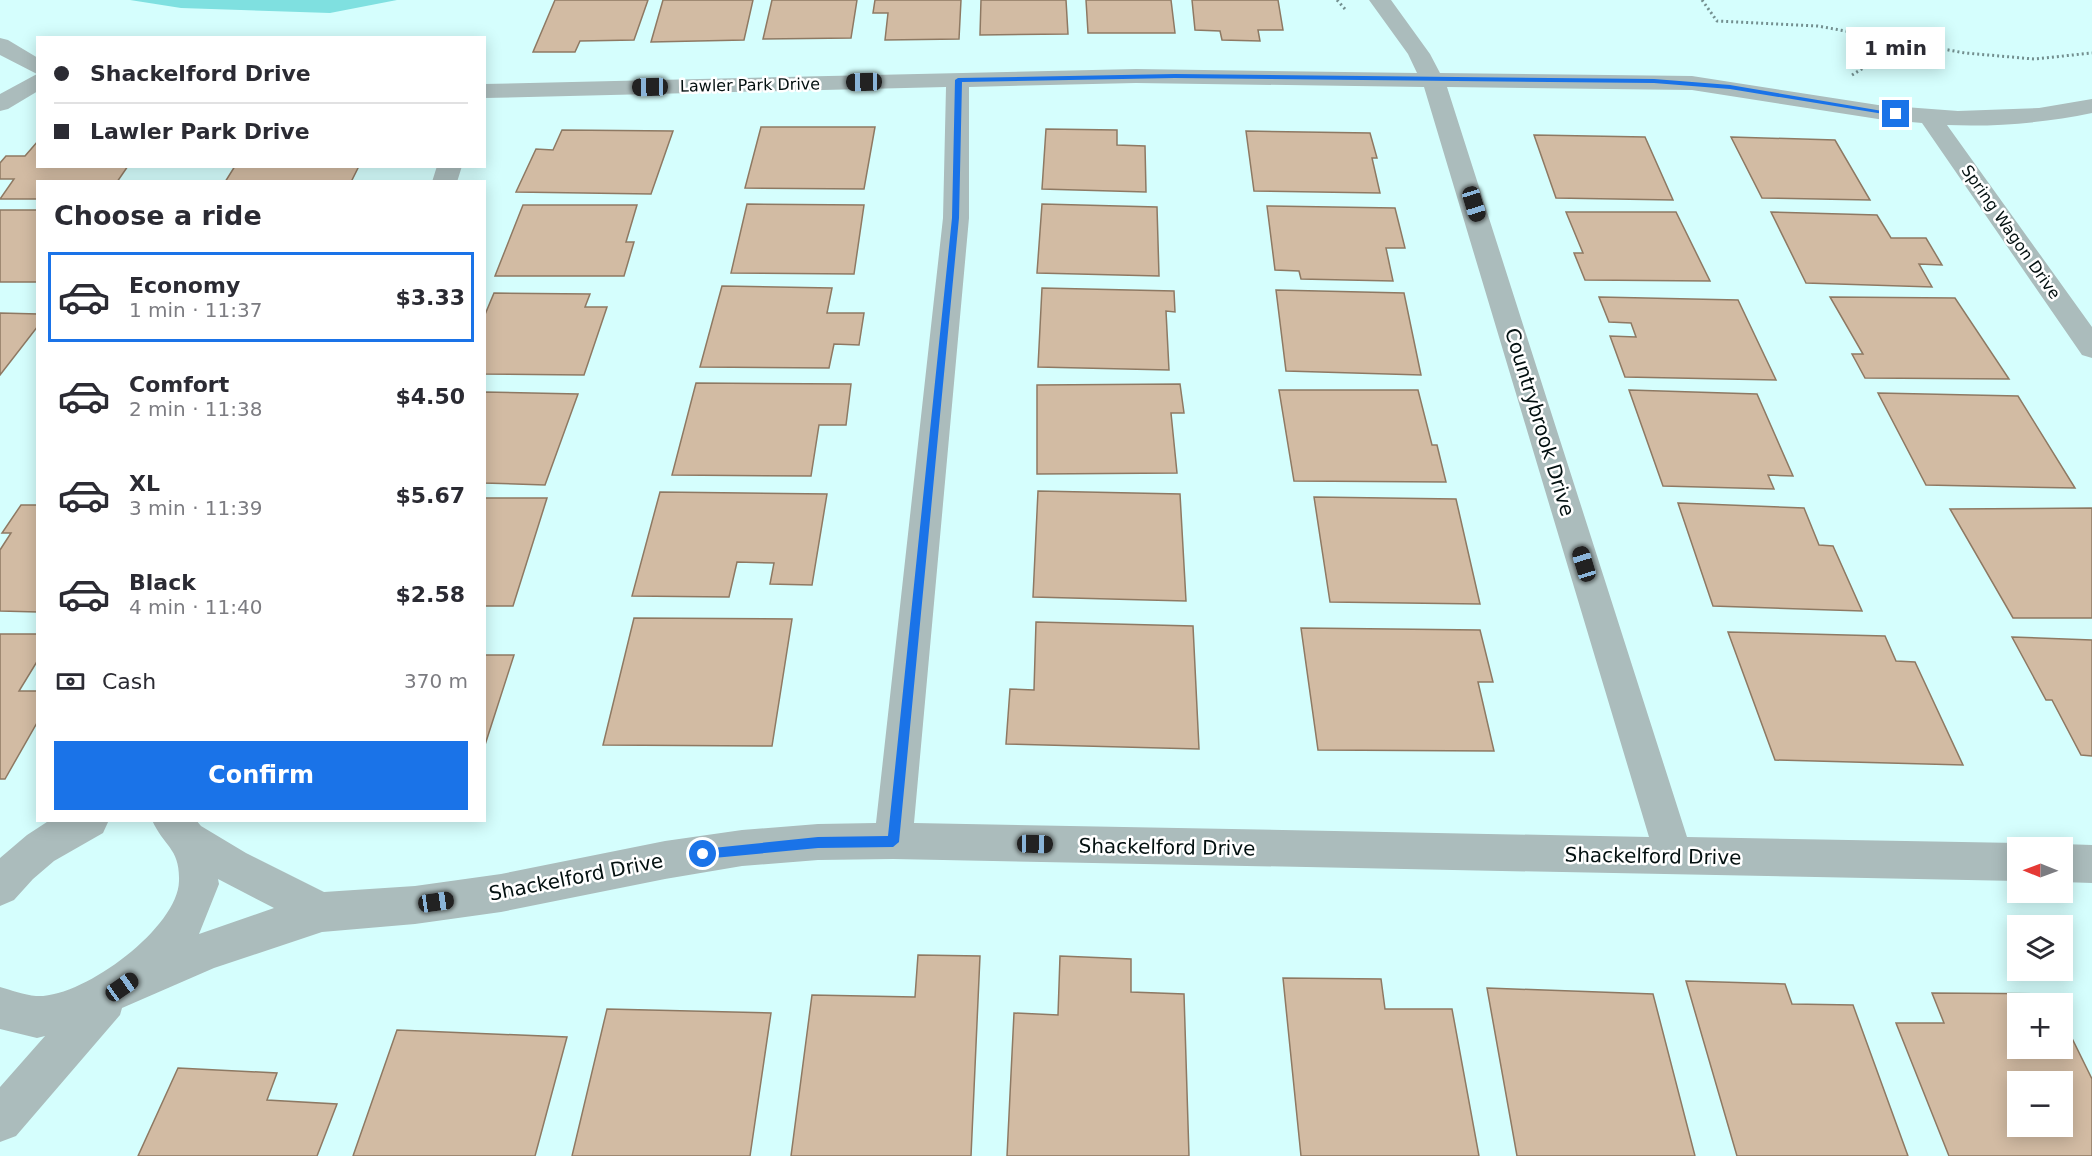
<!DOCTYPE html>
<meta charset="utf-8">
<style>
:root{--surface:#fff;--page:#f2f2f3;--text:#2b2b33;--muted:#7c7c81;--line:#e1e1e2;--accent:#1a73e8}
body{margin:0;font-family:"DejaVu Sans",sans-serif;background:var(--page);color:var(--text);height:100vh;display:flex;flex-direction:column;font-size:22px;white-space:nowrap}
*{box-sizing:border-box;margin:0}
p{font-size:20px;color:var(--muted)}
.icon{flex:none;width:33px;height:33px;fill:none;stroke:currentColor;stroke-width:2;stroke-linecap:round;stroke-linejoin:round}
.map{position:relative;flex:1;overflow:hidden}
.side{position:absolute;left:36px;top:180px;width:450px;height:642px;display:flex;flex-direction:column;background:var(--surface);border-radius:0px;box-shadow:0 3px 15px #0003}
.side>*{flex:none}
.guide{position:absolute;left:36px;top:36px;width:450px;height:132px;border-radius:0px;box-shadow:0 3px 15px #0003;display:grid;align-content:center;height:132px;padding:0 18px;background:var(--surface)}
.needle{width:39px;rotate:271deg}
.fabs{position:absolute;left:2007px;top:837px;display:grid;gap:12px}
.fabs a{display:grid;place-items:center;width:66px;height:66px;border-radius:0px;background:var(--surface);box-shadow:0 3px 15px #0003;font-size:30px}
.end{position:absolute;width:27px;height:27px;margin:-14px;border:8px solid #1a73e8;background:#fff;box-shadow:0 0 0 3px #fff}
.from{border-radius:50%}
.bubble{position:absolute;height:42px;border-radius:0px;background:var(--surface);box-shadow:0 3px 15px #0003;font-size:20px;font-weight:700;line-height:42px;text-align:center}
.car{position:absolute;width:18px;height:36px;margin:-18px -9px;border-radius:8px;box-shadow:0 0 4px 2px #0007;background:linear-gradient(#222 24%,#8ab4d8 0 40%,#222 0 76%,#8ab4d8 0 86%,#222 0)}
.guide b{display:flex;align-items:center;gap:21px;height:57px;font-size:22px}
.guide b+b{border-top:2px solid var(--line)}
.guide i{width:15px;height:15px;background:var(--text)}
ul{padding:0;list-style:none}
li{display:flex;align-items:center;gap:18px;height:90px;margin:0 12px 9px;padding:0 6px;border:3px solid transparent;border-radius:0px}
li div{flex:1}
li b{display:block;font-size:22px}
li em{font-style:normal;font-weight:700}
li.current{border-color:var(--accent)}
li>.icon{width:54px;height:54px;stroke-width:1.5}
h2{padding:0 18px;font-size:27px;line-height:72px}
.pay{display:flex;align-items:center;gap:15px;height:66px;padding:0 18px;font-size:22px}
.pay p{margin-inline-start:auto}
.button{display:flex;gap:12px;margin-top:auto;padding:12px 18px}
.button a{flex:1;height:69px;border-radius:0px;background:var(--accent);color:#fff;font-size:24px;font-weight:700;line-height:69px;text-align:center}
.map>svg:first-child{display:block}
</style>
<div class="map">
<svg width="2092" height="1156" viewBox="0 0 2092 1156">
<rect width="100%" height="100%" fill="#d5fefd"/>
<!-- green -->
<path fill="#7fe0e0" d="M130,0H397L330,13L181,8Z"/>
<!-- building -->
<path fill="#d2bba3" stroke="#8e7963" stroke-width="1.5" fill-rule="evenodd" d="M555,0H648L634,40L580,41L575,52H533Z
M663,0H753L744,40L651,42Z
M772,0H857L851,38L763,39Z
M875,0H961L959,39L885,40L888,13H873Z
M981,0H1066L1068,34L980,35Z
M1086,0H1171L1175,33H1088Z
M1192,0H1278L1283,30H1258L1260,41L1222,40L1220,31L1195,30Z
M761,127H875L864,189L745,188Z
M1046,129L1117,130V145L1145,146L1146,192L1042,189Z
M562,130L673,131L651,194L516,192L536,149L553,150Z
M1246,131L1370,133L1377,158H1372L1380,193L1254,191Z
M1534,135L1645,137L1673,200L1556,198Z
M1731,137L1835,140L1870,200L1762,198Z
M38,141V166H128L117,182H38V199H0L14,179H0V163L6,156H25Z
M235,166H359L351,182H225Z
M747,204L864,205L854,274L731,273Z
M1042,204L1157,207L1159,276L1037,273Z
M523,205H637L626,242H634L624,276H495Z
M1267,206L1395,208L1405,248H1386L1393,281L1301,279L1299,271L1275,270Z
M0,210H38V282H0Z
M1566,212H1676L1710,281L1585,280L1574,253H1583Z
M1771,212L1877,215L1891,238H1926L1942,265L1919,264L1932,287L1806,283Z
M722,286L832,288L827,313H864L859,345L834,344L829,368L700,367Z
M1042,288L1174,291L1175,312L1166,311L1169,370L1038,367Z
M1276,290L1404,293L1421,375L1286,371Z
M494,293L590,294L585,307H607L584,375L484,374V317Z
M1599,297L1738,300L1776,380L1625,377L1610,336L1636,337L1631,323L1609,322Z
M1830,297L1955,298L2009,379L1865,378L1852,354H1863Z
M0,313L38,314V326L0,375Z
M696,383L851,384L846,425H819L811,476L672,475Z
M1180,384L1184,413H1171L1177,473L1037,474V385Z
M1279,390H1418L1432,445H1437L1446,482L1294,481Z
M1629,390L1757,394L1793,476L1768,475L1774,489L1663,486Z
M484,392L578,394L545,485L484,483Z
M1878,393L2018,396L2075,488L1926,485Z
M1038,491L1180,494L1186,601L1033,597Z
M660,492L827,494L812,585L770,584L774,563L737,562L729,597L632,596Z
M1314,497L1456,499L1480,604L1330,602Z
M484,498H547L513,606H484Z
M1678,503L1804,508L1819,545L1833,546L1862,611L1713,606Z
M21,505H38V612L0,611V550L11,533H2Z
M2092,508V618H2013L1950,509Z
M634,618L792,619L772,746L603,745Z
M1036,622L1193,626L1199,749L1006,744L1010,689L1034,690Z
M1301,628L1480,630L1493,682H1478L1494,751L1318,750Z
M1728,632L1885,636L1896,661L1915,662L1963,765L1775,760Z
M0,634H38V660L19,691H38V721L5,779H0Z
M2012,637L2092,640V756L2081,755L2052,700H2046Z
M484,655H514L484,748Z
M918,955L980,956L971,1156H791L812,995L915,997Z
M1060,956L1131,959V992L1184,994L1189,1156H1007L1014,1013L1058,1015Z
M1283,978L1381,979L1385,1009H1452L1479,1156H1301Z
M1686,981L1785,984L1792,1004L1853,1005L1908,1156H1737Z
M1487,988L1653,994L1695,1156H1517Z
M1932,993L2050,994L2055,1004H2018V1048H2062V1018L2092,1079V1156H1949L1896,1023H1944ZM2018,1082H2062V1126H2018Z
M607,1009L771,1013L750,1156H572Z
M397,1030L567,1037L535,1156H353Z
M178,1068L277,1073L267,1100L337,1104L317,1156H138Z"/>
<g fill="none" stroke-linecap="round" stroke-linejoin="round">
<!-- path -->
<path stroke="#738f8f" stroke-width="3" stroke-dasharray="2 3" stroke-linecap="butt" d="M1337,0L1345,9
M1702,0L1717,21L1818,26L1883,38
M1852,75L1865,67L1883,38L1965,53L2034,59L2092,53"/>
<!-- street -->
<path fill="#abbcbc" fill-rule="evenodd" d="M1369,0H1391L1430,54L1440,73L1692,76L1878,105L1958,111L2039,108L2092,99V113C2044,123 1996,127 1947,125L2092,327V358L2082,355L1922,123L1878,119L1692,90L1447,87L1687,837L2018,843L2028,848H2018V881L893,859L818,860L742,866L665,879L501,912L415,924L322,932L214,968L122,1008L120,1015L16,1136L0,1142V1087L45,1036L37,1038L0,1029V987C11,990 24,995 36,996C82,999 178,928 179,881C180,848 164,847 152,820H196L201,826L246,853L324,892L415,886L501,874L665,841L742,830L818,824L876,823L943,218L946,87L484,98V84L1136,69L1417,73L1408,54ZM1136,83L1424,87L1649,837L914,823L969,218V87ZM218,879L274,908L199,934L219,884Z
M0,38L8,40L38,58V91L8,109L0,111V94L37,74L0,55Z
M437,166H462L457,182H432Z
M50,820H109L103,833L54,861L33,879L14,900L0,906V858L27,835Z
M2062,844L2092,845V883L2062,882V848H2054Z"/>
</g>
<!-- route -->
<path fill="#1a73e8" d="M1175,74L1654,79L1730,85L1900,114L1896,116L1730,89L1654,83L1175,78L962,82L959,218L899,842L893,847L818,848L703,859L699,858L697,854L703,849L818,837L888,836L952,218L955,80L958,78Z"/>
<g text-anchor="middle" dominant-baseline="central" stroke-width="5" stroke-linejoin="round" paint-order="stroke">
<!-- far-street labels -->
<g font-size="16" fill="#031010" stroke="#fff">
<text transform="translate(750 85) rotate(-1)">Lawler Park Drive</text>
<text transform="translate(2011 232) rotate(55)">Spring Wagon Drive</text>
</g>
<!-- street labels -->
<g font-size="20" fill="#031010" stroke="#fff">
<text transform="translate(1540 422) rotate(73)">Countrybrook Drive</text>
<text transform="translate(1167 847) rotate(1)">Shackelford Drive</text>
<text transform="translate(1653 856) rotate(1)">Shackelford Drive</text>
<text transform="translate(576 877) rotate(-11)">Shackelford Drive</text>
</g>
</g>
</svg>
<div class="fabs">
<a><svg class="needle" viewBox="-14 -14 28 28"><path d="M0-13l5 13h-10z" fill="#e53935"/><path d="M0 13l5-13h-10z" fill="#7c7c81"/></svg></a>
<a><svg class="icon" aria-label="layers" viewBox="0 0 24 24"><path d="M12 4l9 5-9 5-9-5zM3 14l9 5 9-5"/></svg></a>
<a>+</a>
<a>−</a>
</div>
<i class="end from" style="left:703px;top:854px"></i>
<i class="end" style="left:1896px;top:114px"></i>
<div class="bubble" style="left:1846px;top:27px;width:99px">1 min</div>
<i class="car" style="left:864px;top:82px;rotate:269deg"></i>
<i class="car" style="left:650px;top:87px;rotate:269deg"></i>
<i class="car" style="left:1474px;top:204px;rotate:163deg"></i>
<i class="car" style="left:1584px;top:564px;rotate:343deg"></i>
<i class="car" style="left:1035px;top:844px;rotate:91deg"></i>
<i class="car" style="left:436px;top:902px;rotate:82deg"></i>
<i class="car" style="left:122px;top:987px;rotate:55deg"></i>
<div class="guide">
<b><i class="from"></i>Shackelford Drive</b>
<b><i></i>Lawler Park Drive</b>
</div>
<section class="side">
<h2>Choose a ride</h2>
<ul>
<li class="current"><svg class="icon" aria-label="car" viewBox="0 0 24 24"><path d="M5 17H2v-5l4-1 3-4h7l3 4 3 1v5h-3M9 17h6M6 11h13"/><circle cx="7" cy="17" r="2"/><circle cx="17" cy="17" r="2"/></svg><div><b>Economy</b><p>1 min · 11:37</p></div><em>$3.33</em></li>
<li><svg class="icon" aria-label="car" viewBox="0 0 24 24"><path d="M5 17H2v-5l4-1 3-4h7l3 4 3 1v5h-3M9 17h6M6 11h13"/><circle cx="7" cy="17" r="2"/><circle cx="17" cy="17" r="2"/></svg><div><b>Comfort</b><p>2 min · 11:38</p></div><em>$4.50</em></li>
<li><svg class="icon" aria-label="car" viewBox="0 0 24 24"><path d="M5 17H2v-5l4-1 3-4h7l3 4 3 1v5h-3M9 17h6M6 11h13"/><circle cx="7" cy="17" r="2"/><circle cx="17" cy="17" r="2"/></svg><div><b>XL</b><p>3 min · 11:39</p></div><em>$5.67</em></li>
<li><svg class="icon" aria-label="car" viewBox="0 0 24 24"><path d="M5 17H2v-5l4-1 3-4h7l3 4 3 1v5h-3M9 17h6M6 11h13"/><circle cx="7" cy="17" r="2"/><circle cx="17" cy="17" r="2"/></svg><div><b>Black</b><p>4 min · 11:40</p></div><em>$2.58</em></li>
</ul>
<div class="pay"><svg class="icon" aria-label="cash" viewBox="0 0 24 24"><path d="M3 7h18v10H3z"/><circle cx="12" cy="12" r="2"/></svg>Cash<p>370 m</p></div>
<div class="button"><a>Confirm</a></div>
</section>
</div>
